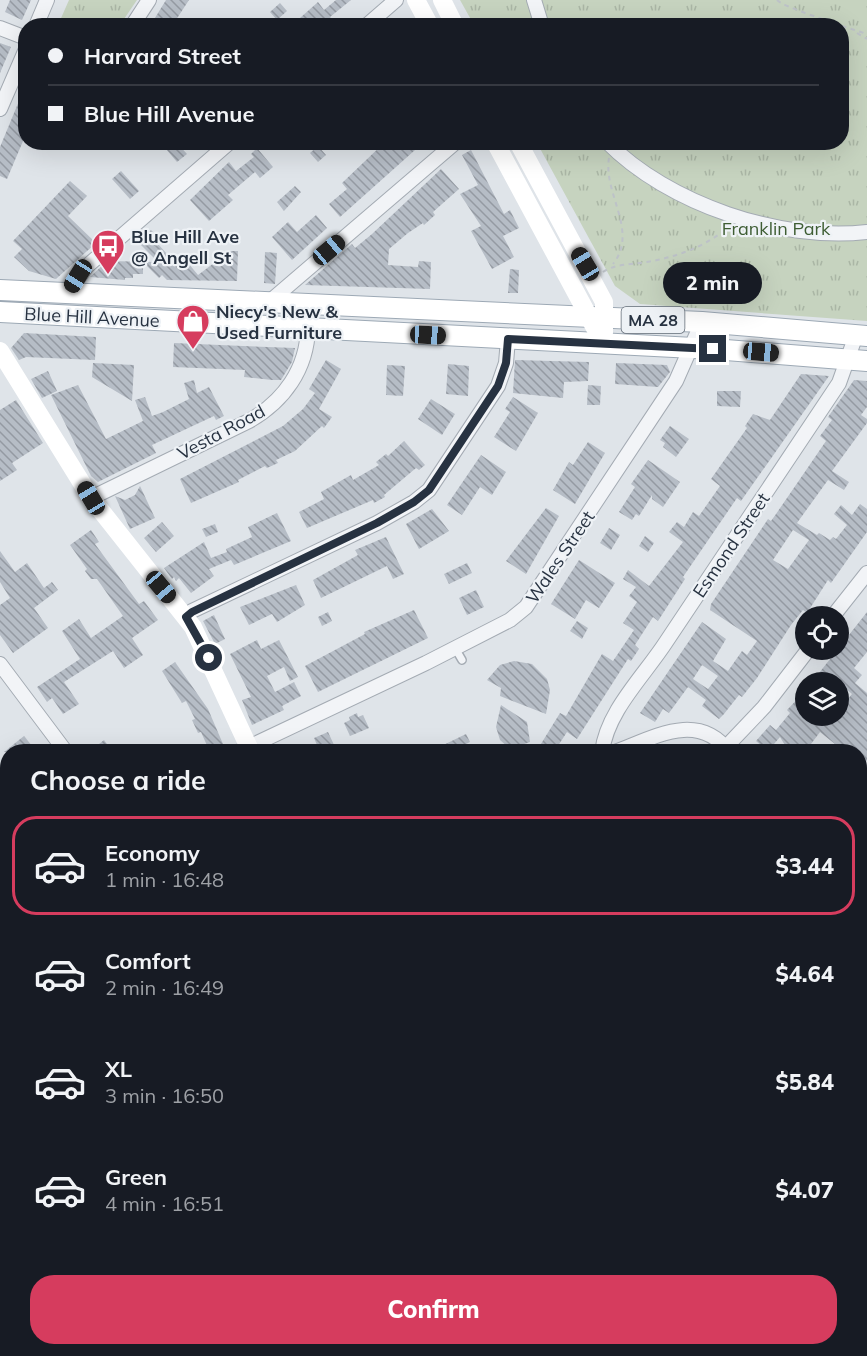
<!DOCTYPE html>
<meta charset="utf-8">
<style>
:root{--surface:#171b24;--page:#20242c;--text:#f1f3f6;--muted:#9ea1a6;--line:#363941;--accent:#d63c5e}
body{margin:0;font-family:Mulish,sans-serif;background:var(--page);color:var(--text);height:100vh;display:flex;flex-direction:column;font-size:22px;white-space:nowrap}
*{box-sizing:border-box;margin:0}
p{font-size:20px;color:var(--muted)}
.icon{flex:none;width:33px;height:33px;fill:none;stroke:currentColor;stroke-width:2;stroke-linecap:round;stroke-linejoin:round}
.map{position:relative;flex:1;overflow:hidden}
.side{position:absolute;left:0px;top:744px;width:867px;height:612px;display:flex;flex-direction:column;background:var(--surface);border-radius:24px 24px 0 0;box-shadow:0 6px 24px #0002}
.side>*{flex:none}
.banner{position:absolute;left:18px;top:18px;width:831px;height:132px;border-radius:24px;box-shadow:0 6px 24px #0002;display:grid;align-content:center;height:132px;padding:0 30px;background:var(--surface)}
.controls{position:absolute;left:795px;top:606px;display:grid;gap:12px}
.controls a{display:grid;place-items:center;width:54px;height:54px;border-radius:50%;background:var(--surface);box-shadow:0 6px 24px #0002;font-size:30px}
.end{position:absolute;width:27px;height:27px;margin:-14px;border:8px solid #273241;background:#fff;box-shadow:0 0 0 3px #fff}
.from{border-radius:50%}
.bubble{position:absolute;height:42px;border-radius:21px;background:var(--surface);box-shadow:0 6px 24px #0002;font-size:20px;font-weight:800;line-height:42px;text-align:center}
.car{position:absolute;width:18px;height:36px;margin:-18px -9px;border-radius:8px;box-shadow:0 0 4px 2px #0007;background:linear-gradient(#222 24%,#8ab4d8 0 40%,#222 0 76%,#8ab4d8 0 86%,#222 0)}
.banner b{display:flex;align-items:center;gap:21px;height:57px;font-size:22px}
.banner b+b{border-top:2px solid var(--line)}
.banner i{width:15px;height:15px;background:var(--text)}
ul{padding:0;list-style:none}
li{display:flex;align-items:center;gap:18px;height:99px;margin:0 12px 9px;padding:0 18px;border:3px solid transparent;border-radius:24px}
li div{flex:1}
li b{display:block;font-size:22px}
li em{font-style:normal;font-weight:800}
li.on{border-color:var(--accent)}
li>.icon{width:54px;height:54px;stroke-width:1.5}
h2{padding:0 30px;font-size:27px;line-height:72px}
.cta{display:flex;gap:12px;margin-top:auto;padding:12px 30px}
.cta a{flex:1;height:69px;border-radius:24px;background:var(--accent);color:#fff;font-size:24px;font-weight:800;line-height:69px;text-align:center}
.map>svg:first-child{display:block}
</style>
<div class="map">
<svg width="867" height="1356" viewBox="0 0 867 1356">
<defs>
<pattern id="park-tufts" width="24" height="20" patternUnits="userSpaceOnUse" patternTransform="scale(1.5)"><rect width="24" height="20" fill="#c6d3bf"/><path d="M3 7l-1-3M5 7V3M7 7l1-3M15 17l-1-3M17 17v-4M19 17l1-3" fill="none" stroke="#aab6a5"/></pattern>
<pattern id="building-back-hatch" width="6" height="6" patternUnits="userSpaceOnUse" patternTransform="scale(1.5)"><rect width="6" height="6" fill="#b6bdc6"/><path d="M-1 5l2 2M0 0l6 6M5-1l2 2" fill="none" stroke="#949aa2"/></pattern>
</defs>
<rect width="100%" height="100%" fill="#dfe4e9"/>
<!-- built -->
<path fill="#cdd3db" d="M515,1349H565L539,1356H519Z"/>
<!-- park -->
<path fill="url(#park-tufts)" d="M69,0H137L120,25H58Z
M460,0H867V321L640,304L615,286L537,143L842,142V26L474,25Z"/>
<!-- building -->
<path fill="url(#building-back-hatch)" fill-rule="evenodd" d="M10,0H31L22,20L5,12Z
M166,0H189L172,26H150Z
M336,0H351L330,17L338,26H291L318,2L324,10Z
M280,3L287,11L277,20L270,12Z
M0,43L11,47L0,73Z
M19,101L26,104V134L7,179L0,176V147Z
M160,142H176L187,154L177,162Z
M385,142H424L340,217L329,204L347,189L342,183Z
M318,146L326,155L318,162L310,153Z
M257,148L273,167L260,178L255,172L228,195L233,200L209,221L190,200L229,162L236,171L254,157L251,154Z
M471,150L504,214L510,210L519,228L503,236L514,257L492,269L471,231L481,226L460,194L478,185L462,155Z
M441,169L459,189L433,212L435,215L424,225L423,223L408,233L389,249L388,265L418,267L419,261L431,262L430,289L305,285L352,244L355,248L372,234Z
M121,171L139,191L130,199L112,179Z
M70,181L87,196L68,216L96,243L56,279L29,271L14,257L22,249L13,241Z
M295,186L301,192L284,211L277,202Z
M316,215L327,228L292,260L272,237L288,222L297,232Z
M151,230L162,241L158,244L177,265L184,258L198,275L230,251H238L237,281L167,280L162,275L159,278L143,262V274H133V278H125V280L90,277L107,261L158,262L139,243Z
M265,252L277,253L275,284L264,283Z
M510,269L519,270L518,293H508Z
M24,333L96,337L95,360L26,357L19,360L11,348Z
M174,343L243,346L295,348L292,362L281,380H272L244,377L245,370L173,367Z
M326,360L341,369L319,409L332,417L324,428L322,426L295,451L276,460L278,463L267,468L265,466L238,480L239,482L191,503L180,479L283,426L303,409L315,393L309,389Z
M515,360L589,362L588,381L564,382L563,398L513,393Z
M93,363L134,365L132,401L92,377Z
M616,363L667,365L670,372L658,387L615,384Z
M448,364L469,366L468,396L446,394Z
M387,365L405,366L403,396L386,395Z
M48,371L57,391L42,398L31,379Z
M801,374L829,376L741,501L737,498L683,577L685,579L658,621L653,617L635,645L639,649L631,661L628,659L577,739L567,732L554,752H536L560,713L566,716L602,654L613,661L634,630L623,623L637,602L629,596L636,587L623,579L628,570L649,586L683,542L669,532L677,522L684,527L693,512L699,516L720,486L711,479L747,428L745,426L753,414L770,420Z
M194,380L197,393L209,387L224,416L216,420L214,416L152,445L156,453L98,482L91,476L51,395L78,385L106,439L143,421L135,400L145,397L152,416L163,412L189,399L184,383Z
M854,380L867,381V407L861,415L867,419V423L832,471L849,482L844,490L828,480L797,523L817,535L819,533L830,540L833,537L836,539L847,525L834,514L841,505L852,515L860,504L867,509V532L831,583L828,580L807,613L803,610L791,625L757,678L742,697L739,695L724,714L719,719L702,706L706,700L688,687L669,713L663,709L655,722L640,713L702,622L726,639L713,661L728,671L742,651L747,655L757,641L710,610L711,604L768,519L771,521L776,514L826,441L820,436L832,420L828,417ZM793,530L809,540L788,569L773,560ZM702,665L718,676L708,689L693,679Z
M588,385L601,386L600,405H587Z
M717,391H741L740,407L717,406Z
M513,397L538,413L516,451L494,437L510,412L505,409Z
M431,399L455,414L442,435L418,419Z
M16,400L43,443L12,463L17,470L0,481V410Z
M670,426L689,439L676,457L663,447L665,443L660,440Z
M404,441L425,465L419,470L416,468L384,495L385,497L374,503L373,500L307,528L299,512L324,499L321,492L351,475L353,480L379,465L376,462L386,454L388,456Z
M588,442L605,453L575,504L553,490L569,462L573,465Z
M481,455L506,472L492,495L480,487L462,515L447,505Z
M648,460L680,482L663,507L652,499V495L639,516L636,514L632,520L619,512L635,487L631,484Z
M140,486L155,518L130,529L115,496L125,500L135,495Z
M546,508L559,516L526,574L506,561Z
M432,509L449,531L419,549L406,524Z
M277,513L291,541L234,565L231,560L209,569L214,576L191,593L179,578L176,581L174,577L172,579L164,568L204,542L211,558L227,552L226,549L252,537L248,527Z
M162,522L174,536L156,552L144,538Z
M215,524L218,532L206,537L202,529Z
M609,528L620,535L611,550L600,543Z
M91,530L99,542L95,544L139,604L144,601L158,620L132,638L143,655L124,668L113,651L64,682L79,704L63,714L52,698L47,702L37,687L80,659L62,631L79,619L91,638L123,616L97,579H91L85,571L87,569L70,545Z
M645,536L654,543L648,552L639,546Z
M386,537L404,574L393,579L387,566L321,598L313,580L358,555L355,550Z
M0,551L15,572L27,563L44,588L52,582L58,590L34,608L48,628L13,653L0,635V605L10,598L0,582Z
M579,560L615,583L599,608L586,600L575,619L551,604Z
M467,563L472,573L449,584L444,574Z
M296,585L305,605L277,622L272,614L249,625L240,607Z
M476,590L484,607L467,615L459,598Z
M414,610L428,638L318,692L305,666L365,634L364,632Z
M328,612L332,621L322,626L318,617Z
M867,612V652L854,668L862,675L855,683L867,693V761L860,755V752H829L835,744L820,732L805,752H789L780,737L768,751L756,741L770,725L776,730L790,713L787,710L806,690V716L822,726L838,716V711L852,694L838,682H812Z
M214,615L225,639L215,644L203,621Z
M577,621L588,628L582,639L570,631Z
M257,640L261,649L279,640L298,677L290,681L284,667L267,676L275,692L294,682L301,696L282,706L284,710L252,725L242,700L251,697L230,654Z
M514,661L532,664L547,679L550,690L546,714L500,696L501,688L487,680L500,665Z
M175,662L208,709L223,744L209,750L201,732L198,733L192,720L195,719L186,701L182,703L162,671Z
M501,705L527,722L530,742L510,749L500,740L496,727Z
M357,713L358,717L363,715L369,728L350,736L344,723L350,720L349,717Z
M328,732L335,747L320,752L314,738Z
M466,734L470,742L462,746L464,752H429Z
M24,736L37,752H4Z
M104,740L113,752H89Z"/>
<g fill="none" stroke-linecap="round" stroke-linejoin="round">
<defs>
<path id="lane" d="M455,648L462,660"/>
<path id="street" d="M534,0L542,26
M36,26L47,0
M132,26L149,0
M366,26L396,0
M0,28L26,38
M0,109L26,49
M607,142C668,204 781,242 867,232
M68,293L86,267L230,142
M268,303L456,142
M91,498L249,421C284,401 307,369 308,328
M833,616L867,573
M186,617L192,611L377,523L414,502L429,490L498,386L506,363L508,339
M0,664L66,752
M726,747L764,707L808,650
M238,752L426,663L510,620L526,607L676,381L702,322
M602,752C607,711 644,676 666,642C724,556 781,469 839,383L856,335
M615,752C653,738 698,710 729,752
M860,797L867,787
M0,900L8,910
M860,1005L867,1020
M860,1114L867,1130
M0,1168L8,1184
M860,1276L867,1273
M54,1356L70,1348
M210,1356L226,1348
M584,1356L609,1348"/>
<path id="primary" d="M0,290L702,322L867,336
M0,312L713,349L867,361"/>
</defs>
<!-- lane casing -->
<use href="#lane" stroke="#a4abb3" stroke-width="10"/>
<!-- street casing -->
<use href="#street" stroke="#a4abb3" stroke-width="16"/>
<!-- primary casing -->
<use href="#primary" stroke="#9da9b5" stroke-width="22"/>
<!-- path -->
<path stroke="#bdc2c8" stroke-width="2" stroke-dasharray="4.5 4.5" stroke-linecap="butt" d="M777,0C784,7 827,20 840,26
M842,26L867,34
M857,33L867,39
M609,158C603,194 639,231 613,264
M603,272C617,263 631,265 647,262C676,257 705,247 727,228"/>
<!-- lane -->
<use href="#lane" stroke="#f2f4f7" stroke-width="7"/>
<!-- street -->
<use href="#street" stroke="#f2f4f7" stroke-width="14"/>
<!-- secondary -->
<path stroke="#fff" stroke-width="18" d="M416,0L430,26
M442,0L455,26
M495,142L603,343
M518,142L604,302V333
M0,351L91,498L193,627L251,752
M860,1050L867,1047
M471,1348L475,1356"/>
<!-- primary -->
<use href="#primary" stroke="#fff" stroke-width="20"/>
<!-- rail -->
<path stroke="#778493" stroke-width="3" stroke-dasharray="3 6" stroke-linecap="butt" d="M856,1356L867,1353"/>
</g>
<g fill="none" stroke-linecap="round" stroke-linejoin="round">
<!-- route -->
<path stroke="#273241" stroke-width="8" d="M209,658L186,617L192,612L377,523L414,502L429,490L498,386L506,363L508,339L713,349"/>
</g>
<!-- icons -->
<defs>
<symbol id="bus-pin" viewBox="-11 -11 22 30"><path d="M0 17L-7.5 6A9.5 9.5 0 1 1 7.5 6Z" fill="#d63c5e" stroke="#eef2f6"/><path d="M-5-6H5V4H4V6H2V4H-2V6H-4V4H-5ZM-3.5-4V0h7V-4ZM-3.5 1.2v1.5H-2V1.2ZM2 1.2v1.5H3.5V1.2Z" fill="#fff"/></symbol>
<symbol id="shop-pin" viewBox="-11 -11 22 30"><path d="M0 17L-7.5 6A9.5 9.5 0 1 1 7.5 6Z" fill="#d63c5e" stroke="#eef2f6"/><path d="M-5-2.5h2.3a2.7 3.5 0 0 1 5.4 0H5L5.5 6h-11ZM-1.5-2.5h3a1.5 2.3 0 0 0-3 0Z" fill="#fff"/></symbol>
</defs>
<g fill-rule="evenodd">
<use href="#bus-pin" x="89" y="227" width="38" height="52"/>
<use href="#shop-pin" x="174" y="302" width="38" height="52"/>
</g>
<g text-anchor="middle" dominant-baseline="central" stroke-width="4.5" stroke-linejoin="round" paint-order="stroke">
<!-- shield labels -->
<rect fill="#eef2f6" stroke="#636c77" stroke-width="1.5" x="621.5" y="307" width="63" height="26" rx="4.5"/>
<g font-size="16" font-weight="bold" fill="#273241">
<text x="653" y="320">MA 28</text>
</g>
<!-- park labels -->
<g font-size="18" fill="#3e5d33" stroke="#eef2f6">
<text x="776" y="228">Franklin Park</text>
</g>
<!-- poi labels -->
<g font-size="18" font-weight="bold" fill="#273241" stroke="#eef2f6" text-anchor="start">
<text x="131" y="236">Blue Hill Ave<tspan x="131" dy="21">@ Angell St</tspan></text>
<text x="216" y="311">Niecy's New &amp;<tspan x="216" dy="21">Used Furniture</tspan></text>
</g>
<!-- street labels -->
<g font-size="18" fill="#273241" stroke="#eef2f6">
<text transform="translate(92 317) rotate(3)">Blue Hill Avenue</text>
<text transform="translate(221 432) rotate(-28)">Vesta Road</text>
<text transform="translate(731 545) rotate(-56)">Esmond Street</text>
<text transform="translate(560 557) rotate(-56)">Wales Street</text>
</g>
</g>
</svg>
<div class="controls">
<a><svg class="icon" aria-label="locate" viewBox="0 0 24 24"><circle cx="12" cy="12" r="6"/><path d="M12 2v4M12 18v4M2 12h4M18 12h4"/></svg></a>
<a><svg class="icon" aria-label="layers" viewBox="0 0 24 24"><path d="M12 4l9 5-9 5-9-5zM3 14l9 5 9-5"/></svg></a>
</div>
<i class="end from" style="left:209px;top:658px"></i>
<i class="end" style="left:713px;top:349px"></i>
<div class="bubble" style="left:663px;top:262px;width:99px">2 min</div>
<i class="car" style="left:329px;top:250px;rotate:50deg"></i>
<i class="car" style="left:585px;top:264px;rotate:329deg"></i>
<i class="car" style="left:78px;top:276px;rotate:212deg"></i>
<i class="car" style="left:428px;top:335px;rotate:93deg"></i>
<i class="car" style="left:761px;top:352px;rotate:95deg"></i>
<i class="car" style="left:91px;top:498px;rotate:329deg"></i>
<i class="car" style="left:161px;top:587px;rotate:140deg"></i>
<div class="banner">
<b><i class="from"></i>Harvard Street</b>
<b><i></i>Blue Hill Avenue</b>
</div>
<section class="side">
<h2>Choose a ride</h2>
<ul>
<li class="on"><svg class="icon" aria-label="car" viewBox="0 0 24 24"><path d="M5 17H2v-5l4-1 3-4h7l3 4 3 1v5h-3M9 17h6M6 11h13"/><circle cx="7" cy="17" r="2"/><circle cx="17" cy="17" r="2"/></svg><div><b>Economy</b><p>1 min · 16:48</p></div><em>$3.44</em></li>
<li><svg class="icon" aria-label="car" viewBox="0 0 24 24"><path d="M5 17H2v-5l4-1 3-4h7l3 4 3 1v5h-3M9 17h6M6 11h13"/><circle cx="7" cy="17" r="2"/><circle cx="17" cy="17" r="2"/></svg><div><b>Comfort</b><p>2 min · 16:49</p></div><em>$4.64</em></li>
<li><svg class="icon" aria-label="car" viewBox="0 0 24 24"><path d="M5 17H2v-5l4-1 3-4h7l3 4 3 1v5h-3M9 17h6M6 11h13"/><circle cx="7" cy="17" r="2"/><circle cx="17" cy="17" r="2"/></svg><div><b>XL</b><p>3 min · 16:50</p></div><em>$5.84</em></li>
<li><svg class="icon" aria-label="car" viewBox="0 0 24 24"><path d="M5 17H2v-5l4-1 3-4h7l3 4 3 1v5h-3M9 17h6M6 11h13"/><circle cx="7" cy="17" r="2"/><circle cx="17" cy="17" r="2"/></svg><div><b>Green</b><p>4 min · 16:51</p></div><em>$4.07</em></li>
</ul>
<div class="cta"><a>Confirm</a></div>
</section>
</div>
